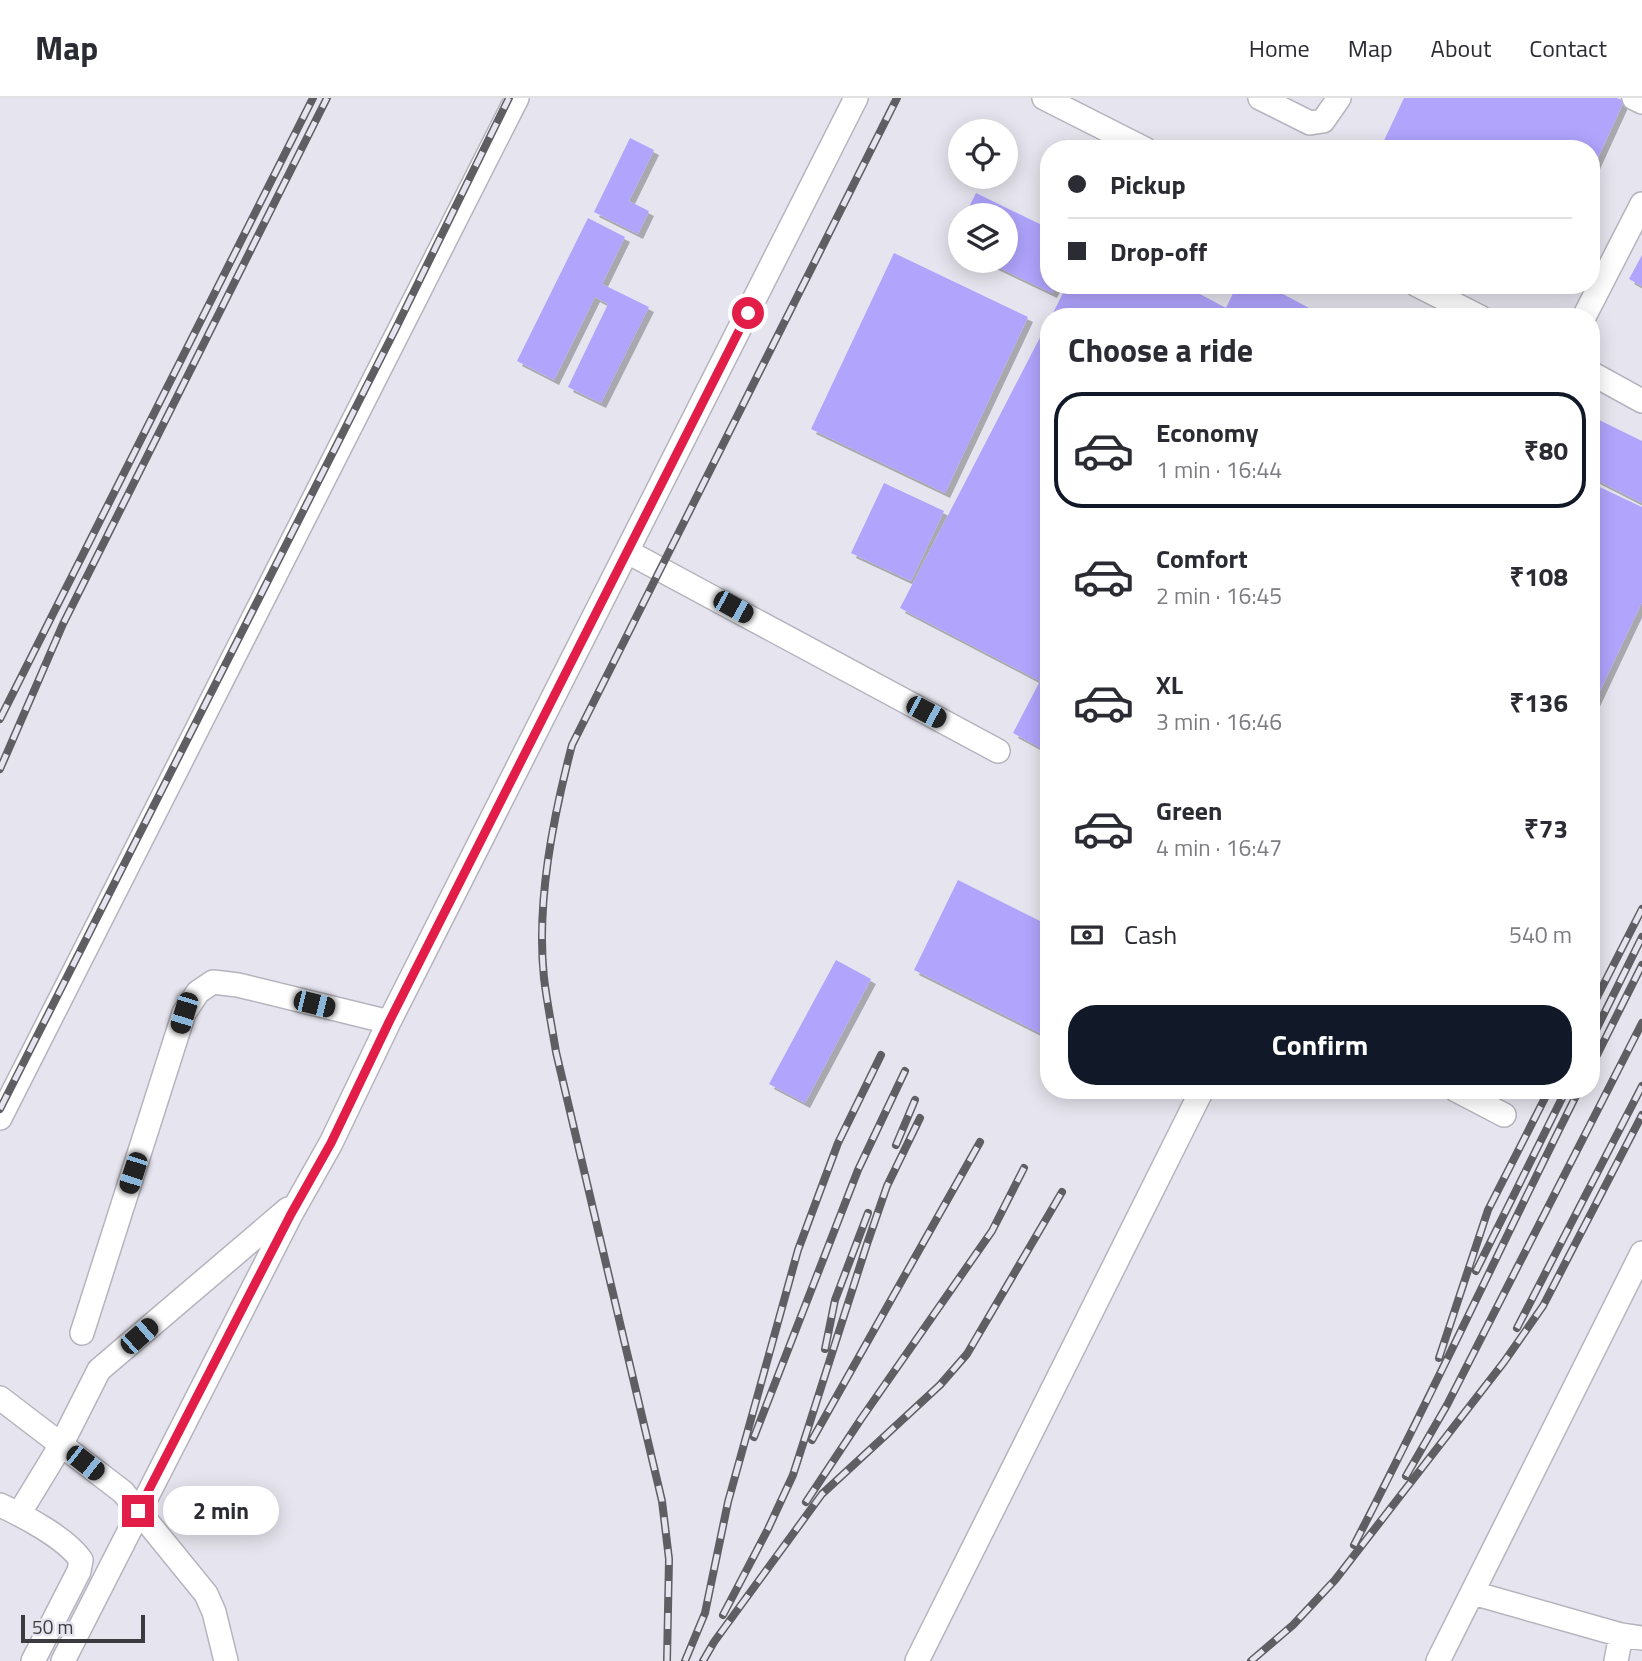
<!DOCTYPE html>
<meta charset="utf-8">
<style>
:root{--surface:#fff;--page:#f2f2f3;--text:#2b2b33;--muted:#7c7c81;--line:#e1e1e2;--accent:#111827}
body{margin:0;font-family:"Titillium Web",sans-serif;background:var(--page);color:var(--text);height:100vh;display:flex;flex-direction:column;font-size:26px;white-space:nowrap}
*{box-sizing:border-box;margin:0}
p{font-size:23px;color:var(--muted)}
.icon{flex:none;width:38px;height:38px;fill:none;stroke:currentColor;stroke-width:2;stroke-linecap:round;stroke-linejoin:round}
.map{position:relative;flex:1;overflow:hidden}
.sheet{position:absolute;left:1040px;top:210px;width:560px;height:791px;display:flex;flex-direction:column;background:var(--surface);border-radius:28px;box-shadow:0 4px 18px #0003}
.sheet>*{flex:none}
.banner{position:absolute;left:1040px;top:42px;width:560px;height:154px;border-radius:28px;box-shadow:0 4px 18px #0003;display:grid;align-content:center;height:154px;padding:0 28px;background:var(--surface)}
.tools{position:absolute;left:948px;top:21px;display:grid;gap:14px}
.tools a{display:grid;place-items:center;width:70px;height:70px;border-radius:50%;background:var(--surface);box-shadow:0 4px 18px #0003;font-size:35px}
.scale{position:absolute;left:21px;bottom:18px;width:124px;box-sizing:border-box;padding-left:7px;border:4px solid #3b3b3f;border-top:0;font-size:19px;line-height:24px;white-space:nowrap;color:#3b3b3f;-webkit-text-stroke:5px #e6e5ef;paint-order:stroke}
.end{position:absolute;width:32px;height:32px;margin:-16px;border:9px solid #e11d48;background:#fff;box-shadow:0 0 0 4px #fff}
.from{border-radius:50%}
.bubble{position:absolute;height:49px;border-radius:24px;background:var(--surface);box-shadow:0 4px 18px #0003;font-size:23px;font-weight:700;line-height:49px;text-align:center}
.car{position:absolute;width:21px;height:42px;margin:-21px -10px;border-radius:9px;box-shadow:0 0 5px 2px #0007;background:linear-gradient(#222 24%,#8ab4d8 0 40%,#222 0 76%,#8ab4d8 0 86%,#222 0)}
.banner b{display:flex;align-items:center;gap:24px;height:66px;font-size:26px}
.banner b+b{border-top:2px solid var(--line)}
.banner i{width:18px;height:18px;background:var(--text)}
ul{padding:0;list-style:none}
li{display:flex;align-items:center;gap:21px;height:116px;margin:0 14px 10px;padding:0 14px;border:4px solid transparent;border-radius:28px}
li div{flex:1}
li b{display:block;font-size:26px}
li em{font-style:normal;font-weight:700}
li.on{border-color:var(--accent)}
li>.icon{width:63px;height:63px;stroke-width:1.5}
h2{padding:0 28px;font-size:32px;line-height:84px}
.pay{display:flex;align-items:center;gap:18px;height:77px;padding:0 28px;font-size:26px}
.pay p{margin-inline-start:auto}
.action{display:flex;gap:14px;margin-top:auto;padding:14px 28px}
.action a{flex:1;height:80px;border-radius:28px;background:var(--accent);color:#fff;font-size:28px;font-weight:700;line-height:80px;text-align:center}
header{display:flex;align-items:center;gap:42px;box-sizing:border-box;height:98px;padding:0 35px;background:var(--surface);border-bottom:2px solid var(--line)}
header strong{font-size:33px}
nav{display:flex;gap:38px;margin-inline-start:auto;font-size:24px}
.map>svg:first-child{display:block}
</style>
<header>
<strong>Map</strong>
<nav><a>Home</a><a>Map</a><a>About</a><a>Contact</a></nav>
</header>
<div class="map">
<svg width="1642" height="1563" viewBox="0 0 1642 1563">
<defs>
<filter id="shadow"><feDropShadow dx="5" dy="5" stdDeviation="0" flood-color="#0004"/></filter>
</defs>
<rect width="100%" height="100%" fill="#e6e5ef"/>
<!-- building -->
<path fill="#b0a4fd" filter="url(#shadow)" d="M1404,0H1617L1624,3L1591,75V51H1380Z
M630,40L654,52L629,103L649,113L638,136L594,114Z
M976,95L1048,130V187H1056L1052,195L985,163H1006V117H965Z
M588,120L625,139L602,186L649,209L601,305L568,289L608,206L595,199L554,282L517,263Z
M894,155L1028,219L945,395L811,331Z
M1642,157V188L1629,181Z
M1067,187H1183L1226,210L1237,187H1266L1326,219H1051Z
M1048,224V654L1013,635L1040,583L900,510Z
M1591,318L1642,343V405L1591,379Z
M884,385L944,413L911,483L851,455Z
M1591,385L1642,409V504L1591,612Z
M958,782L1048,827V939L914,872Z
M836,862L871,881L805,1005L769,986Z"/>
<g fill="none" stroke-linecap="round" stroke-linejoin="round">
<defs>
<path id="minor" d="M1044,0L1145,51
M1260,0L1310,25L1323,23L1339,0
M1634,0L1642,4
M1417,187L1480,219
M1584,219L1642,106
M1591,275L1642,303
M628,454L998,653
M1456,992L1504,1017
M0,1020L517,0
M82,1235L184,915L198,894L213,884L238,887L389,924
M0,1300L123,1394L206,1496L214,1514L226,1563
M0,1407C24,1418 66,1440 81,1462L79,1473L33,1563
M19,1416L61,1347L99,1272L288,1111
M1473,1495L1621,1537L1642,1540
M63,1563L291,1116L331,1045L389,924L856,0
M917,1563L1202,992
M1438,1563L1642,1155
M1616,1563L1621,1537"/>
</defs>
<!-- minor casing -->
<use href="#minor" stroke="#b5b4be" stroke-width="26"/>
<!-- minor -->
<use href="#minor" stroke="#fff" stroke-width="23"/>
<defs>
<path id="rail" d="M0,621L313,0
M0,671L63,526L327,0
M1591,911L1642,811
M1591,942L1642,839
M1591,969L1642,867
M0,1011L395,232L509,0
M896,1047L915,1002
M1476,1173L1566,992
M1517,1230L1642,988
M825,1251L835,1202L868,1115
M1439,1260L1488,1112L1549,992
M754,1339L858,1072L905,973
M812,1342L980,1044
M1406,1378L1447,1307L1642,925
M806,1404L861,1321L992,1133L1024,1070
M1354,1447C1432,1297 1503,1143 1579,992
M723,1517L768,1431L793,1377L867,1146L887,1088L920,1020
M667,1563L669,1461L662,1403L556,954C552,929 547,905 544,880C536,805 553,720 572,647L897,0
M685,1563L705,1515L728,1404L798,1152L838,1045L881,957
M703,1563L714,1544L822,1396L940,1287L967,1256L1062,1094
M1251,1563L1293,1527L1335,1482L1504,1264L1543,1208L1642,1017"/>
</defs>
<!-- rail casing -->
<use href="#rail" stroke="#5e5e63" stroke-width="8"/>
<!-- rail -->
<use href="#rail" stroke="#e6e5ef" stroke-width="5" stroke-dasharray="16" stroke-linecap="butt"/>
</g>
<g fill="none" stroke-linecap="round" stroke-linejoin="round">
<!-- route -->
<path stroke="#e11d48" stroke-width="9" d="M138,1413L291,1116L331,1045L389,924L748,215"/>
</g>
</svg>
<div class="tools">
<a><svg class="icon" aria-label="locate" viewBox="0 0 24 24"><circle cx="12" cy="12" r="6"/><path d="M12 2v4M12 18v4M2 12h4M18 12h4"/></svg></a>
<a><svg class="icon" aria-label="layers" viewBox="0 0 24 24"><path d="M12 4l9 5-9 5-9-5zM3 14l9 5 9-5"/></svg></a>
</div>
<div class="scale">50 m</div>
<i class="end from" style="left:748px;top:215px"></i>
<i class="end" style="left:138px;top:1413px"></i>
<div class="bubble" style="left:163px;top:1388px;width:116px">2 min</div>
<i class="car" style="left:733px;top:509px;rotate:119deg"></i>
<i class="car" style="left:926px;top:614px;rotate:118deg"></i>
<i class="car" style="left:314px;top:906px;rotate:104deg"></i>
<i class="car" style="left:184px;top:915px;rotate:197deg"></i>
<i class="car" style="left:133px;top:1075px;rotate:198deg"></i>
<i class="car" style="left:139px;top:1238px;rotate:49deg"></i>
<i class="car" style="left:85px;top:1365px;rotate:128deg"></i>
<div class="banner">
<b><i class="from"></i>Pickup</b>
<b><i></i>Drop-off</b>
</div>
<section class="sheet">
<h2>Choose a ride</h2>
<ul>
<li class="on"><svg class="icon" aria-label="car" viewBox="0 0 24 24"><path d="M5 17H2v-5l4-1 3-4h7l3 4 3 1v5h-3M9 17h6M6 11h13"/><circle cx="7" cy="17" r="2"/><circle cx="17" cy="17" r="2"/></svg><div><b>Economy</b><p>1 min · 16:44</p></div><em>₹80</em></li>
<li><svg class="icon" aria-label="car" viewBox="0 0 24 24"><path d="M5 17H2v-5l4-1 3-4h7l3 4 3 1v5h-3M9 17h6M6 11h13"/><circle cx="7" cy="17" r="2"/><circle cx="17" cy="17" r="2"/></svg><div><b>Comfort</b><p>2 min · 16:45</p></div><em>₹108</em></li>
<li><svg class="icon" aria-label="car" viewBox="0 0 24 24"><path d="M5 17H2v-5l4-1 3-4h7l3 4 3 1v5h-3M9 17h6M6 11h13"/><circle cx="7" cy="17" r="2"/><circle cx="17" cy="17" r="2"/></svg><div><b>XL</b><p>3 min · 16:46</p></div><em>₹136</em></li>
<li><svg class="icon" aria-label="car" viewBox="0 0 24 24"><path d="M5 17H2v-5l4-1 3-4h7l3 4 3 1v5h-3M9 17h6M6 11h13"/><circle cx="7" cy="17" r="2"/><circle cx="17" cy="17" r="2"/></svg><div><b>Green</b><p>4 min · 16:47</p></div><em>₹73</em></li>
</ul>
<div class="pay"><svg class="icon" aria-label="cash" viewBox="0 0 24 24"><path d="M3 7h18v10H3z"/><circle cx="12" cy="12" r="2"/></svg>Cash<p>540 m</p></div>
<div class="action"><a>Confirm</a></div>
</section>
</div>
